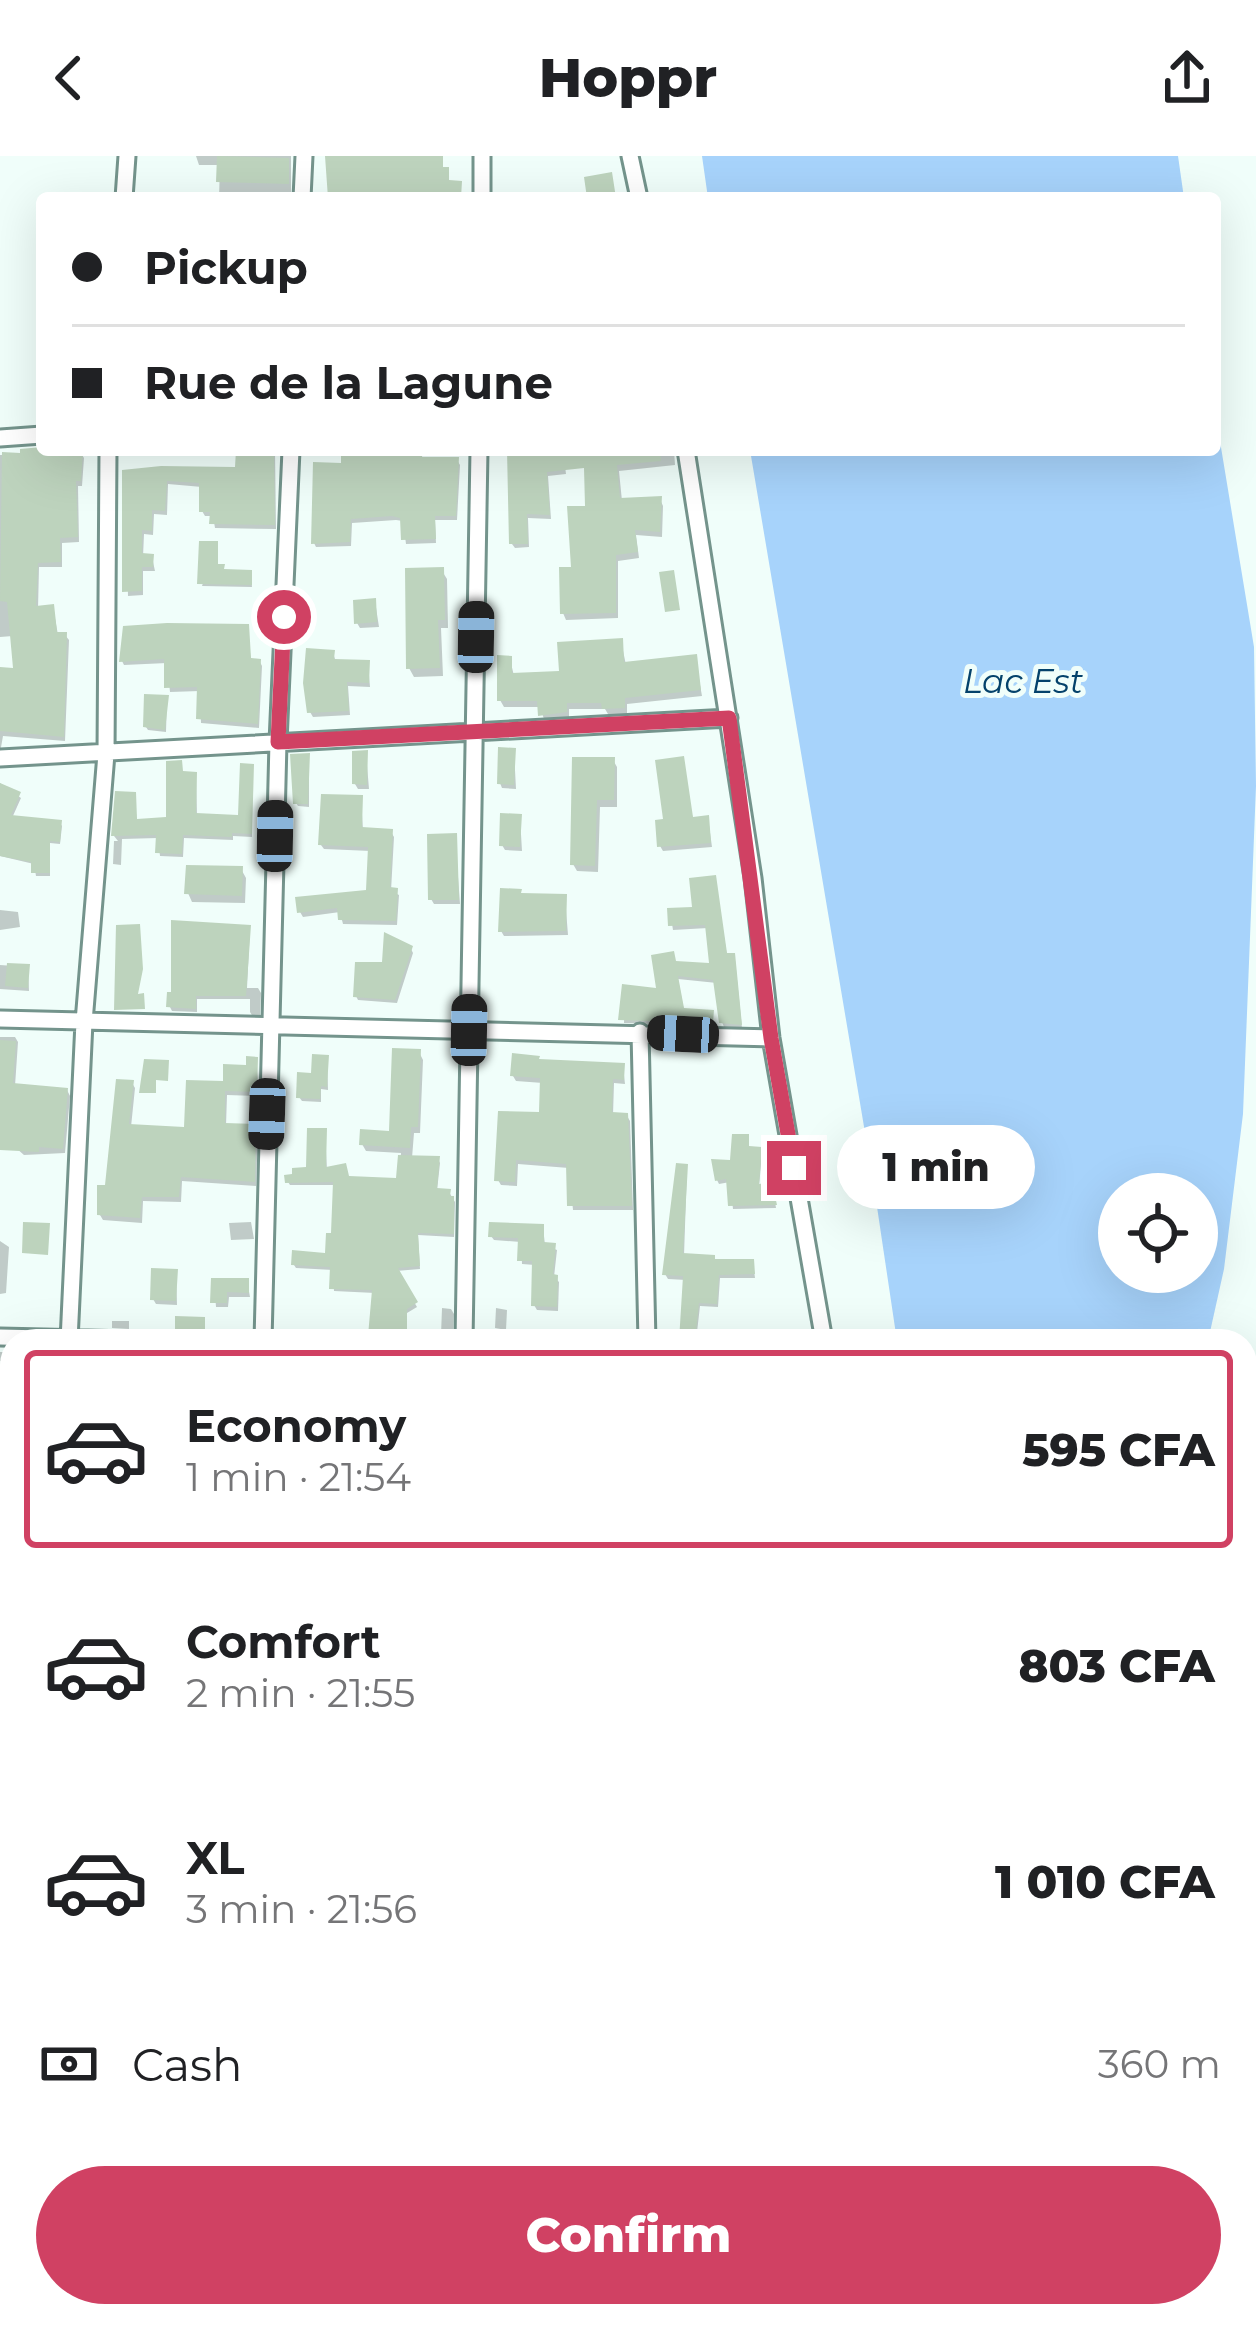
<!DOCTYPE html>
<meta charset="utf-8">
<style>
:root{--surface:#fff;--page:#f2f2f2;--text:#202124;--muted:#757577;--line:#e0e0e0;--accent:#d04163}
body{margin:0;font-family:Montserrat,sans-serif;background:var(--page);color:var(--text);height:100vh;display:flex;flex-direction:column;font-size:45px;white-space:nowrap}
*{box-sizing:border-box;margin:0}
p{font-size:39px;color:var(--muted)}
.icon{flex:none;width:66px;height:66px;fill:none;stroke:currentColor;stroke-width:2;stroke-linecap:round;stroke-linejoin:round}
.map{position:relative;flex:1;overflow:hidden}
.details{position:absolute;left:0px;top:1173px;width:1257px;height:999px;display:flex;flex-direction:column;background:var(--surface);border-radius:36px 36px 0 0;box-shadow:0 12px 48px #0002}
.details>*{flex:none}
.top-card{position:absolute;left:36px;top:36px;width:1185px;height:264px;border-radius:12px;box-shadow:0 12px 48px #0002;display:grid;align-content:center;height:264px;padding:0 36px;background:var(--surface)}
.controls{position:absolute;left:1098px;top:1017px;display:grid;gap:24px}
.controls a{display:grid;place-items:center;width:120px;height:120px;border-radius:50%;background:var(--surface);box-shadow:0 12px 48px #0002;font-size:60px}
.end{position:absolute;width:54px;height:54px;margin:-27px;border:15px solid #d04163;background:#fff;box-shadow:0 0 0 6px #fff}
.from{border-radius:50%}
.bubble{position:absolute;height:84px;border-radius:42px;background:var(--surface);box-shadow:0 12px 48px #0002;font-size:39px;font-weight:800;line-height:84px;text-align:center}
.car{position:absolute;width:36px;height:72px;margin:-36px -18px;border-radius:15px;box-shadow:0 0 9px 3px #0007;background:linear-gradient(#222 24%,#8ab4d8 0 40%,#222 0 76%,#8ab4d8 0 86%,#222 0)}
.top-card b{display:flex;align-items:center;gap:42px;height:114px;font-size:45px}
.top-card b+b{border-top:3px solid var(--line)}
.top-card i{width:30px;height:30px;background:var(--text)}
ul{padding:21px 0 0;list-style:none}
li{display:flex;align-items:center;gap:36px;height:198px;margin:0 24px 18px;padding:0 12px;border:6px solid transparent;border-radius:12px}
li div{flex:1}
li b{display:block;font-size:45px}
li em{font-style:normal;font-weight:800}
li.current{border-color:var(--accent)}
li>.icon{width:108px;height:108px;stroke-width:1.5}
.pay{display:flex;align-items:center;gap:30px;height:132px;padding:0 36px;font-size:45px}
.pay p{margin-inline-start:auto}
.action{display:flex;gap:24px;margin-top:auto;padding:24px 36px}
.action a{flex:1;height:138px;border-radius:72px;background:var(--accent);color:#fff;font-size:48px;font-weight:800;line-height:138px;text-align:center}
header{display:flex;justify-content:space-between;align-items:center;height:156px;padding:0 36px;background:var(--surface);font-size:54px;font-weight:800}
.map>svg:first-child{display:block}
</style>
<header><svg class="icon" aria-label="back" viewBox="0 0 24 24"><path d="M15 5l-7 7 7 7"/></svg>Hoppr<svg class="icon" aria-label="share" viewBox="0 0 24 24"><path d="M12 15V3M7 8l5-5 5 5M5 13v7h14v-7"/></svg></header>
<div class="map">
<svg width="1256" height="2170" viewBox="0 0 1256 2170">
<rect width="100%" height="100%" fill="#f0fefa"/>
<!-- water -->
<path fill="#a7d3fb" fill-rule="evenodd" d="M702,0H1178L1184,42H708Z
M1215,255L1254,491L1256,630L1243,958L1224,1113L1208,1185H897L873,1024L750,294H1215ZM1197,1038V1116H1119V1038Z"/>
<!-- shadow -->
<path fill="#0003" d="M196,0H291V42H219L220,9H199Z
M239,294H275L276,373L215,372L213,360H205L202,355V331L168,328L167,359L154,358L153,379L144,378L143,401H152L155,415H143V439L128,440L125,317L238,314Z
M509,294H563L566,318L548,320L551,363L528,362L529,391L515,392L512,388Z
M594,294H674L675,309L619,315L622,345L660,343L663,350L662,381L636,379L639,402L618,405V462L566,464L563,457L574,414L602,372Z
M421,296L423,304H457L460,309L457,364H435L436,387L406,388L403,365L396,364L352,367L351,390L316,391L314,387Z
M81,297L84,302L82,330H78L79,386L62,387V411H39L38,453L53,451L58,479H65L69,484L65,585L3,580L0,597V514L16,515L13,480L0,481V299Z
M216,388L218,411L226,416L251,417L252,431L202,430Z
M442,415L447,423L448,472H441L443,520L414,521L409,512Z
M375,445L379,471L360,472L357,467Z
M247,471L251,505L260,506L262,510L259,572L201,567L200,535L170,536L167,507L124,509L122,505Z
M621,485L626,509L695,501L702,540L627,548V558H608L605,553H569V562L545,566L540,551H504L500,544L510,503L514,520L562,518Z
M333,497L336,506L368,507L370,531L348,530L350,559L313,561L310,556Z
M167,542L166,576L148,574L146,571Z
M514,595L516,633L502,632L500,627Z
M366,597L369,633H358L355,628Z
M309,600V651L298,650L296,647Z
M682,603L693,664L708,662L712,691L663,695L660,690Z
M575,604H613L617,611V651H600L598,716L577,715L573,708Z
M252,611V681L233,680V684L184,682L183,701L160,700L158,682L122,683L121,709L113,708L114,685H118L114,680L134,639L137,666L169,664L183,618H196L197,660L240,662Z
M0,627L21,642L12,662L60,667L62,670L60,688L50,687V720H36L34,708L0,700Z
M361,642L363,674L391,676L394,681L391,735L399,739L397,769L343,768L340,756L303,761L300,756L369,737L371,695L324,693L321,689Z
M520,661L522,695L505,694L502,689Z
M455,680L460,748H434L431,743Z
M241,713L246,722L245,747L192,746L188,737Z
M715,722L727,800L735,804L742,872L724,871L722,866L717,827L678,823L684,855L712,857L714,870L624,867L625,831L660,835L654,801L673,798L676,808L712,811L708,772L673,774L670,755L695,754L692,725Z
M522,740L565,741L568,779L504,780L501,775Z
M0,754L18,756L20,771L0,774Z
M250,772L247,832H258L261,837L260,862L253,861L250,856V843H197V856L172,855L170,851Z
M411,793L413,797L397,847L358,844L356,840L385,809Z
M0,809L28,811L29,835L0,833Z
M0,881H15L18,886L15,930L67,934L70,940L65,997L24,999L0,978Z
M419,896L423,904L420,977H414L412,1002L438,1003L440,1007L437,1035L449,1036L455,1046L454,1081L418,1079L420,1113L396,1115L417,1151L407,1157V1182H373L375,1137L334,1135L333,1114L296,1112L294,1109L328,1100L334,1080L336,1029H290L288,1026L309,1014L325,975L327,1014L348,1023L399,1026L401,997L366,995L362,988L392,978Z
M327,902L328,934L321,933V946L302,945L299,941Z
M256,904L259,940L227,939L226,970L255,971L258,976L256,1030L182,1025L181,1046L143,1045L142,1067L103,1064L100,1059L132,927L135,932L131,971L187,974L225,928Z
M540,907L623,910L625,928L614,927L613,959L627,960L630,965L633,1054H573L569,1012L518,1008L517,1030L501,1029L498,1024L542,959L543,927L516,925L513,920Z
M747,981L749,993L762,997L759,1031L773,1032L776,1052L733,1053L730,1026L719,1028L717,1024Z
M687,1011L684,1100L716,1106H753L755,1122H720L718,1151L700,1150L696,1185H675L676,1174H682L686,1124L668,1123L665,1118Z
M251,1066L254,1083L231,1084L229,1067Z
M543,1071L545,1089L557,1094L554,1121L559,1126L558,1155L537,1154L534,1149L535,1109L522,1108L521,1086L494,1084L491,1080Z
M0,1085L9,1091L6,1137L0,1138Z
M176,1116L177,1149L156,1148L153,1143Z
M214,1125H247L250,1141H229L228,1151H216Z
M442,1152L451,1153L454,1158L453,1184H444L441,1179Z
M496,1152L507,1154L506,1174L495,1172Z
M203,1164L206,1180L181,1177L178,1172Z
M112,1165H129V1173L112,1172Z
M0,1196H12V1206L0,1205Z
M0,1251L6,1258L1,1283H0Z
M0,1367L12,1368V1433V1399L0,1397Z
M0,1600L12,1602V1622H0Z
M8,1681H12V1786L4,1779Z
M2,1797L12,1798V1813L4,1811Z
M12,1913V1976H0V1957H4L0,1915Z
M1256,1963V2026L1245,2027V1967Z
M1256,2062V2162L1218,2170L1215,2160H1245V2066Z
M72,2160H104L103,2170H70Z
M592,2160H653V2169Z
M808,2160H880V2169L808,2170Z"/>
<!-- building -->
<path fill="#bdd3bd" d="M217,0L289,2V28L216,26Z
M325,0H443V11H449V24L462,25L461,42H328Z
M612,16L616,42H587L584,21Z
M42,291L83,294L81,325H76L78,381L60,382L61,406L38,407L36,450L54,448L57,476H67L64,581L0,575V511L13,512L7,446L0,445L2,296L20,297V293Z
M236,294H274L275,369L209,368L210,356H199V327L167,325L165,355L152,354V375L142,374V397L154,398L153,411H142V435L122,436V314L161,310L235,311Z
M383,294H422V301H459L456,360H435L436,383L401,384L400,362L392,360L351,363L350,386L311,388L313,306L341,307V297Z
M507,294H660L661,305L617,309L620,342L662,340L660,376L635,374L638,396L616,399V457L560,458L559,411H571L567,350H585L584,312L547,316L550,359L527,358L528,388H509Z
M199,385H218V408H225L224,413L252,414V429L197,428Z
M444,411L445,464H438L440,512L406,513L405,412Z
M674,414L680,454L665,456L659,416Z
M376,442L377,466L354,468L353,444Z
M167,467L249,468L251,502L261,503L258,568L196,563L197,531L164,532V503L119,506L123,470Z
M623,482L624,506L697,498L701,534L625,542V552L602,553L601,547H567V556L538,560L537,545H497V499L512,500V517L559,515L557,486Z
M306,492L335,494L334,503L370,504L369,527L347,526L349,555L307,557L303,527Z
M144,538L169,539L165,574L143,571Z
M498,591L516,592L514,629L497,628Z
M368,594L367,629L352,628V595Z
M310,597L308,648H293L290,598Z
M684,600L693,661L709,659L711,687L657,691L655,664L663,663L655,604Z
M572,601H615L614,644H597L595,710L570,709Z
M182,604L183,615L197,616L196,657L238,659L240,607L254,608L252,678L232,677V681L183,679L182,698L155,697L156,679L111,680L115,635L136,636L137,663L166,661V605Z
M0,627L21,636L11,659L62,664L60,686L50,685V717H31V706L0,700Z
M321,638L363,639L362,671L393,673L390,731L398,732L396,765L338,764L337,752L297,757L295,741L366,734L368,691L318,689Z
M500,657L522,658L520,691L499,690Z
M457,677L459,744H428L427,678Z
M186,709L243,710L242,740L184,738Z
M716,719L727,797H735L742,869L719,867L713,824L678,820L684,852L714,854L713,867L618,864L622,828L656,832L651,799L674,795L676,805L709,807L705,769L668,770L667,752L692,751L689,722Z
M500,732L522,733L521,737L567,738L566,775L498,776Z
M171,764L251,769L246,840H196V853L166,851L167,836H171Z
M140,768L143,813L138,838L144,837L145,853L114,854L116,769Z
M384,776L413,790L395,844L353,841L355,806H382Z
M7,807L30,808L28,832L5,830Z
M0,884L16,885L13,927L68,932L63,993L39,991V996L0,994Z
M392,892L421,893L418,971H411L410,992L359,989L360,973L389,975Z
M512,897L540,900L539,903L625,907L624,924L613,923L612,956L628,957L632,1050H567L566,1008L516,1004L515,1026L494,1025L498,955L539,956L540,922L510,920Z
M312,898L329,899L327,931L321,930L320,943L296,942L297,916L311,917Z
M246,900L258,901L257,936L225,935V967L256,968L255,1026L181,1021L179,1041H142L140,1062L97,1059V1029H105L116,923L134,924L129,968L184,971L186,924L223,925V908L246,909Z
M144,903L169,904L168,925L156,924V937H139Z
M307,972H327L326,1011L346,1007L349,1020L396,1022L398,999L440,1000L437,1032L451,1033L450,1040H454V1078L418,1077L420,1110L398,1112L418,1146L407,1153V1180H368L372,1134L329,1133L330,1111L291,1109L292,1094L325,1097L326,1077H331L333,1026L285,1027L284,1019L292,1018V1012L306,1011Z
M732,978H749V990L762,991L759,1028L772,1026L777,1049L728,1050L726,1023L715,1025L711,1003L730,1004Z
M676,1007L688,1008L683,1097L715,1099V1103H754L755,1118L719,1119L717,1148L699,1147L695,1185H679L683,1120L662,1119Z
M23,1066L50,1067L48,1099L22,1097Z
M489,1066L544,1068V1086L556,1087L553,1118L558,1119L557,1151L531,1150L532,1105H517L518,1082L488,1081Z
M151,1112L178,1113L176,1145L150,1144Z
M211,1122H249V1137L227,1136V1147H210Z
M175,1160L205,1161V1176L175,1173Z"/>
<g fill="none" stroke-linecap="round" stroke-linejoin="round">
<defs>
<path id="minor" d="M630,0L639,42
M124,42L127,0
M302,42L304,0
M482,42V0
M0,282L42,279
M686,294L753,722L771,882L824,1185
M0,602L729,562
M0,863L771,882
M640,876L647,1185
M0,1181L175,1185
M69,1185L84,866L106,598L108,294
M263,1185L278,586L291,294
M464,1185L479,294
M0,1508H12
M1245,1528L1256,1492
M0,1828L12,1830
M1245,2045L1256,2041
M187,2160L189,2170
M396,2160L398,2170
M670,2160V2170"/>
<path id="secondary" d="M1245,1895L1256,1889
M0,2088L12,2089
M464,2160L521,2170
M967,2160L968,2170
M901,2170L905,2160"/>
</defs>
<!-- minor casing -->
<use href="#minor" stroke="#74948c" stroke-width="21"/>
<!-- secondary casing -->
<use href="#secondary" stroke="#74948c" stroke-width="27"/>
<!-- path -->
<path stroke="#7e8b87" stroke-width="3" stroke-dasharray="6 6" stroke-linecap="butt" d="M1129,2170L1131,2160
M1181,2170L1183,2160"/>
<!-- minor -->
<use href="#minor" stroke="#fff" stroke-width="15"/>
<!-- secondary -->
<use href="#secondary" stroke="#cbebf1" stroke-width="21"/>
<!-- rail -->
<path stroke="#313d3a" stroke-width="6" d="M1245,1617L1256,1580
M1091,2170L1094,2160"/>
</g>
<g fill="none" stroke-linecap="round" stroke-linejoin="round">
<!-- route -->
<path stroke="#d04163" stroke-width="15" d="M284,461L278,586L729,562L771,882L794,1012"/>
</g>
<g text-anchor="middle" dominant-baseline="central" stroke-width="10" stroke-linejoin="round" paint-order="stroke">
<!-- water labels -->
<g font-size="33" font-style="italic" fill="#04426b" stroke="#f0fefa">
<text x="1023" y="525">Lac Est</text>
</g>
</g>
</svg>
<div class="controls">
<a><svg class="icon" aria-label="locate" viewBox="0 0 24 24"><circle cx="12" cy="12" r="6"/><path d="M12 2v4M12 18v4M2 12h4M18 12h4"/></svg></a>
</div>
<i class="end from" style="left:284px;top:461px"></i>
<i class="end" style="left:794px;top:1012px"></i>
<div class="bubble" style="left:837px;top:969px;width:198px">1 min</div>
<i class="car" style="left:476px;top:481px;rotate:1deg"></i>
<i class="car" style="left:275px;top:680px;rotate:1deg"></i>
<i class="car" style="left:469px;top:874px;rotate:1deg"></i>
<i class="car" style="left:683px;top:878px;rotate:273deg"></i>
<i class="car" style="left:267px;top:958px;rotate:182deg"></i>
<div class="top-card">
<b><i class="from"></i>Pickup</b>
<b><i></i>Rue de la Lagune</b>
</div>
<section class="details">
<ul>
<li class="current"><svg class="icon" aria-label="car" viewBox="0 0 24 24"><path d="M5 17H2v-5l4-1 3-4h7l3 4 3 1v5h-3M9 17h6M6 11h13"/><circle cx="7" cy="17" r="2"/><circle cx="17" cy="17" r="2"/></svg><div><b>Economy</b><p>1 min · 21:54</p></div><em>595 CFA</em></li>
<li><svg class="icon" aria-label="car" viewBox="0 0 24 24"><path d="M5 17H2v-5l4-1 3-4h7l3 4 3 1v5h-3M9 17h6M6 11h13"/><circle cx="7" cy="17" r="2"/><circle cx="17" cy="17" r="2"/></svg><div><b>Comfort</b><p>2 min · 21:55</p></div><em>803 CFA</em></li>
<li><svg class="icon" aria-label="car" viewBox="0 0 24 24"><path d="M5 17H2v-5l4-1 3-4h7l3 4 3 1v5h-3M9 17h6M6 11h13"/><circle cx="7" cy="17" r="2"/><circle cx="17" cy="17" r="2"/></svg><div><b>XL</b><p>3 min · 21:56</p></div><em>1 010 CFA</em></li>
</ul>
<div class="pay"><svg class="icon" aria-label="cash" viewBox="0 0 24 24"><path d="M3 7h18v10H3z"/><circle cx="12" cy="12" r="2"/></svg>Cash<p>360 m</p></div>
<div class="action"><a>Confirm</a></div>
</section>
</div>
